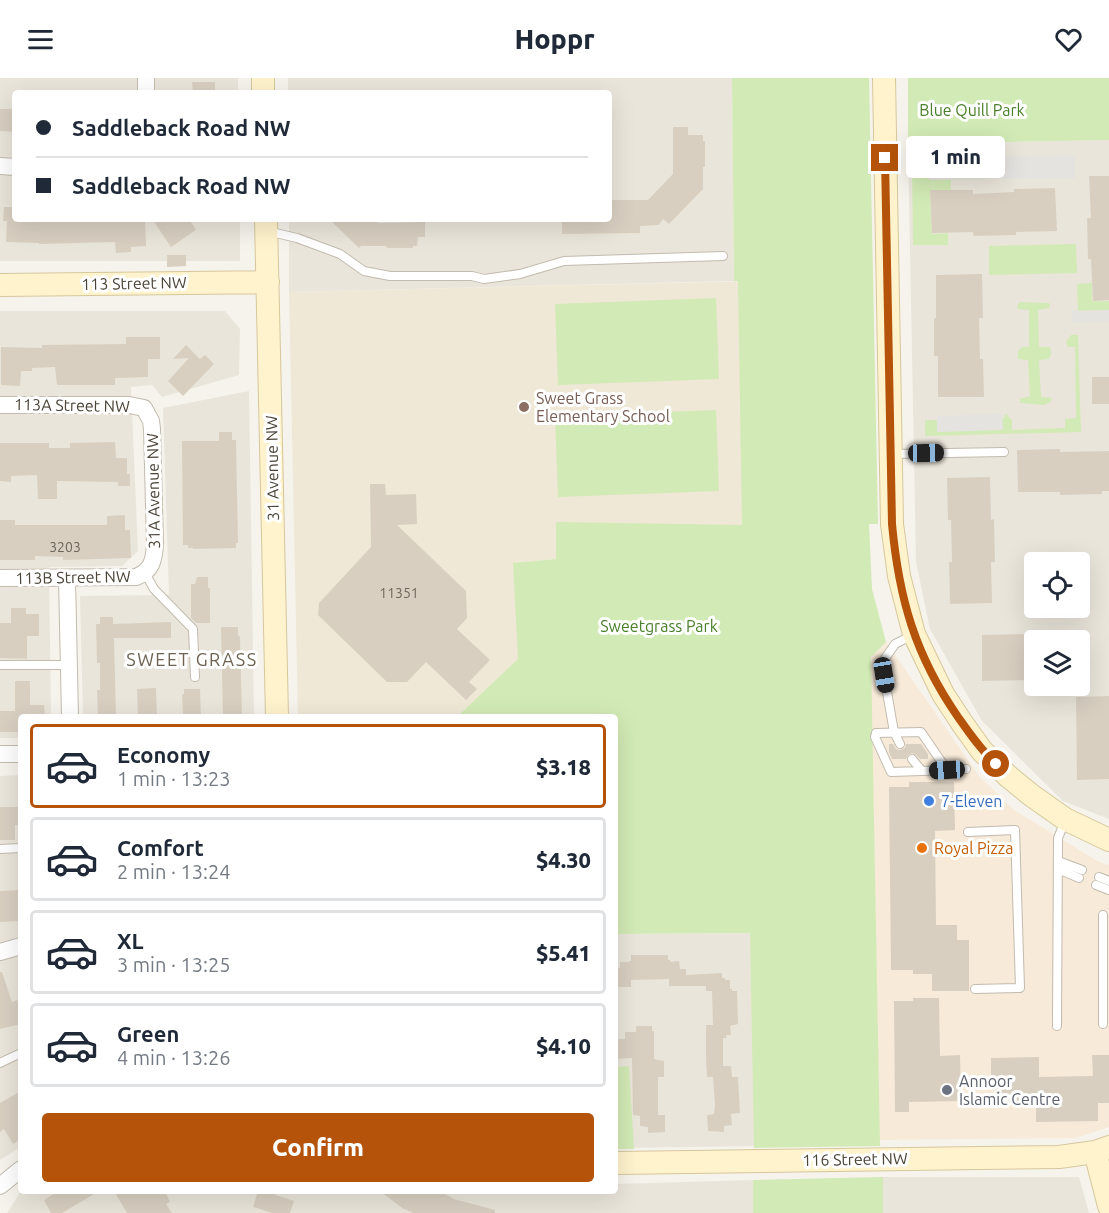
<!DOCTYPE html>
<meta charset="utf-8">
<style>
:root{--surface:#fff;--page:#f2f2f3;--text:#1f2937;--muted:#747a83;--line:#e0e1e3;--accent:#b45309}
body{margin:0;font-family:Ubuntu,sans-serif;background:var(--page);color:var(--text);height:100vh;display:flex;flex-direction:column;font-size:22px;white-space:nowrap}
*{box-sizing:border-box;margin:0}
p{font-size:20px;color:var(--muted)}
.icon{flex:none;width:33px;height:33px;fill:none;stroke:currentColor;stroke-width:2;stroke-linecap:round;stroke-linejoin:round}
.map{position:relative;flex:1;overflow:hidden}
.sheet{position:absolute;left:18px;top:636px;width:600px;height:480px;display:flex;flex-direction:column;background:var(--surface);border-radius:6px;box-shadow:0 6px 24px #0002}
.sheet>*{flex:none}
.hud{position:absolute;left:12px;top:12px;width:600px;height:132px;border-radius:6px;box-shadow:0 6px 24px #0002;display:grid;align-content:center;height:132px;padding:0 24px;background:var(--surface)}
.fabs{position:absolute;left:1024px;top:474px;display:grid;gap:12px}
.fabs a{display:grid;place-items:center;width:66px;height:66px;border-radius:6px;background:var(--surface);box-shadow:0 6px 24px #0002;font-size:30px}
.end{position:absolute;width:27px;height:27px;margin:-14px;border:8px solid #b45309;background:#fff;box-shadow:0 0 0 3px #fff}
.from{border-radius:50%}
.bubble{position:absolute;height:42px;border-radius:6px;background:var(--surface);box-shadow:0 6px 24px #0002;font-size:20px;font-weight:800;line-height:42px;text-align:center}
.car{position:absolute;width:18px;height:36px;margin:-18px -9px;border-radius:8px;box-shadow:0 0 4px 2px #0007;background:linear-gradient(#222 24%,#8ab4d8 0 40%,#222 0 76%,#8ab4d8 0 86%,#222 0)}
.hud b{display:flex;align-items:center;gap:21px;height:57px;font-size:22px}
.hud b+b{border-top:2px solid var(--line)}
.hud i{width:15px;height:15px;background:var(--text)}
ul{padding:10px 0 0;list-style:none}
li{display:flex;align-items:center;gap:18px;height:84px;margin:0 12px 9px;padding:0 12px;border:3px solid var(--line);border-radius:6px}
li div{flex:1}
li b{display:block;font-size:22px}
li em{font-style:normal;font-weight:800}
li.on{border-color:var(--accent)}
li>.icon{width:54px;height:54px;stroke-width:1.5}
.primary-button{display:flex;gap:12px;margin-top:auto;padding:12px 24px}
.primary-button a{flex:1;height:69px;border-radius:6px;background:var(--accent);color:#fff;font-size:24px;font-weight:800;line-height:69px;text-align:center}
header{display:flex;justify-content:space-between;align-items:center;height:78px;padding:0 24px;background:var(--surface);font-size:27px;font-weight:800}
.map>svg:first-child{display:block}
</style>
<header><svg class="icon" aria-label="menu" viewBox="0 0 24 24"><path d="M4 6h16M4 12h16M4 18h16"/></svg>Hoppr<svg class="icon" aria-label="heart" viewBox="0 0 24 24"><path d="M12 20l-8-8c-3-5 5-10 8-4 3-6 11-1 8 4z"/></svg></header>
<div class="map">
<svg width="1109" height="1135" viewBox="0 0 1109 1135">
<rect width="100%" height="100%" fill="#f6f3ec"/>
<!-- residential -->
<path fill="#eae5da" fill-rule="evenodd" d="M0,0H238V15H15V141H240V183H0Z
M288,0H732L734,203L289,214V141H609V15H288Z
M1109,62V741L1063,723L982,643L930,551L916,484L908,66ZM1035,484H1080V530H1035ZM1035,562H1080V608H1035Z
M0,233H225L240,251L239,297L162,319L152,307L131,309L138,473L122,488L49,489L51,639H21V660H0Z
M249,313L254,639H83L80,518L169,517L163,330Z
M21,697V1069L0,1082V698Z
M765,855L771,1068L615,1070V856Z
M883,1099H1079L1089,1135H883Z
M753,1102V1135H7L21,1113H615V1106Z"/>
<!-- commercial -->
<path fill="#f7ead8" d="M886,564L979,698L1014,732L1099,784L1109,787V1049L1076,1060L874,1062L865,584Z"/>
<!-- education -->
<path fill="#efe8d6" d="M754,203L760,448L556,481L514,485L519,581L457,639H298L289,214Z"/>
<!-- green -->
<path fill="#d2eab5" d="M732,0H869L878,446H869L872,511L886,564L871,579L880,1068L754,1070L750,855L615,856V639H457L518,581L513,485L556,481V444L742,447L738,203H734Z
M908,0H1109V62L908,66Z
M912,90H930V102L951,101V112L930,113L932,156L948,155V167H913Z
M1076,166L1077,195L989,197V168Z
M1092,205V223H1109V232L1078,233L1077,206Z
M716,220L719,301L558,307L555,226Z
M1020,224L1049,225L1050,228L1049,230L1038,232L1039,269H1050L1051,276L1049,281L1039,282L1041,319L1052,320L1050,324L1044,327L1020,325V321L1030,318L1028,282L1018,281V273L1022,269H1029V232L1018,231L1017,228Z
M1071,257H1078L1081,354L925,358V342H934L937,343V354L1002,342L1006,336L1012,342V352L1065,350V341L1076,340L1075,269H1068L1066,264Z
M716,332L719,413L558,419L555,338Z
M629,988L634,1071H615V989Z
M883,1099V1135H753V1102Z"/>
<!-- parking -->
<path fill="#e5e3e0" d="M1075,78V100L929,102V79Z
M1109,232V243L1072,244V233Z
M1002,336L1003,352L937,354V338Z"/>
<!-- building -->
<path fill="#d8cfc1" d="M192,4H215V15H193Z
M0,31H15V54L0,53Z
M673,49H688V57H703V63H705V89H703V111L669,146L663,141L659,147L640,148V155L562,156V141H609V122H648L673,96Z
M1089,98H1109V222L1093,223L1091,181H1088L1087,140H1091Z
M1055,110L1057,153L1016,154V157L974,158L973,154L932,155L930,112H973V116L1014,114V111Z
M4,129H15V141H22V144H49V141H145L146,168L131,169V174L116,175L115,164L39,166V165L6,164L7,143H3Z
M152,141H189L196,152L171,169Z
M329,141H375L378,145L425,144V159H418L417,168H413V170H387L386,168H361L359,170Z
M167,177H186V188L167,189Z
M982,196L983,240H979L980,281H983L984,319H938V278H934V240H936V197Z
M126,259H160V281H148V299L115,300V307H57L55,289L32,290V293H21L20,308L1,307V269L42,270V267L126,266Z
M186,267L200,281L205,277L214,286L183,318L168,303L189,280L173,281Z
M1092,299H1109V326H1092Z
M219,354H232V362H236L238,465H236V470L193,471V470H188V467H183L182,363H219Z
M115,364L116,380H127V396H130V408H118V404L57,403V421H38L37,397L11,398V404L0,403V365H49V370H70V365Z
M1060,371V374L1109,373V413H1102V416L1060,417V414H1018L1017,372Z
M990,399L991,442L994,441L995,484H991L992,525L950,526L949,484H952L951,442H948L947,400Z
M370,406H385L386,417L416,416L417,446L397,447L466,513L467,540L457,551L490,582L469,604L477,611L466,622L426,584L407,604H387L318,537L319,525L371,469Z
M125,437V452H130L131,480L63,482V479L35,478V482H0V442H15V447H107V438Z
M197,499H208V510H210V545H196L191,540V506H195Z
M11,530H26V536H39V558H27V581L0,580V545H11Z
M100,539H113V546L171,544V560H114L116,639H98L97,612H100V585H97L96,546H100Z
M221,549H238V557L240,559L242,639H223Z
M1035,556V602L982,603V557Z
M15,603H30V627H44L45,639H21V654H0V633H15Z
M156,610L157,639H138L137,611Z
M184,611H200L201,639H183L182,616H184Z
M1109,618V701L1077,702L1076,619Z
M889,666H893L896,671L900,672L905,670L906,666H921L928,676V681H920L916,677L912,675L908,677L906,681H892L889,674Z
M909,704H954L955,752L935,753L936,847H957V862H969V913H932V896H913V892H891L889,709H909Z
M0,729H21V747H15V762H0Z
M21,812V843L0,844V813Z
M631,877H668V882H670V884L679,883L680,891H686V897L722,895V900H725V902H730V911H732V913H737L738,946L730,948L731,957H726V960H723V988H731L732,999H738L740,1035L731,1036L732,1047L724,1048V1054L708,1053L707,1037L714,1036L715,1026L713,999H707L706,981V947H713L712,913H706V908H669V901L631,902V909H615V892H618V890H620V884H629V883H631Z
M0,894H2L12,924L21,921V946L0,951Z
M913,920H939L940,978L960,977L961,1023L909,1024V1034H895L894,923H913Z
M636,948H652V953H654V981L664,983V999H658V1037H665V1054L648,1055V1049L640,1048V1038L633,1037L632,980L615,981V961H625V954H636Z
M1092,977H1109V1025H1098V1043L1036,1044V1024L995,1025V1004H991V980L1039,979V999L1093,998Z
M21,1013V1061L13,1066L4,1051L0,1054V1025Z
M58,1113H99L62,1135H51L44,1122Z
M114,1113H165L170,1124L166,1126L172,1135H127Z
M258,1113H277L275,1117L294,1123L290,1135H272L253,1129Z
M380,1113H439L454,1121L495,1132V1135H413L402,1130Z"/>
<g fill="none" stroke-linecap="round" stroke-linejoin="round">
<defs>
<path id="lane" d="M267,153L297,160L340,176L364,193L390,198H472L484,201L520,196L564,183L723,178
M891,376L1004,374
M145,495L154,511L193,551L195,599
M0,587H69
M900,666L894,654L884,597V582L895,566L913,557
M912,681L922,693L966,691
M922,693L891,694L875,659L876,655L921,654L947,692
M968,754L1015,752L1020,910L975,911
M0,771L21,770
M1058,783L1082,792
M1058,791L1079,800
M1099,799L1109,803
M1096,807L1109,812
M1103,837V946
M1057,948L1058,760L1065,743
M0,985L21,975"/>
<path id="street" d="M146,0V15
M0,88L15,89
M0,327H129L144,330L151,343L152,351L155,466C154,482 152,493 136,499L0,500
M67,500L70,639
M0,676H21
M0,874L21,868
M0,1108L21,1091"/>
<path id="secondary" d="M263,0V15
M884,0L892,446L899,498L914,556L943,616L962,645L982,673L1009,699L1031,717L1065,741L1109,762
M266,141L277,639
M0,207L268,204
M1095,1074L1109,1128
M615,1085L1059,1079L1095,1074L1109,1069"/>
</defs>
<!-- lane casing -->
<use href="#lane" stroke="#c2bbae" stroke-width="10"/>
<!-- street casing -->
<use href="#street" stroke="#c2bbae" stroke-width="18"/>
<!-- secondary casing -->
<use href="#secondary" stroke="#d6c79b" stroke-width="24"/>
<!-- lane -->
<use href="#lane" stroke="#fff" stroke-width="8"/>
<!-- street -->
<use href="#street" stroke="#fff" stroke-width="16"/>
<!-- secondary -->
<use href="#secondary" stroke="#fff3cd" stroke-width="22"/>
</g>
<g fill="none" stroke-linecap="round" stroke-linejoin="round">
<!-- route -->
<path stroke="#b45309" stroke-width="8" d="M885,80L892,446C899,521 915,577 958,639C970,656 981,672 996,686"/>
</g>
<!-- markers -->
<circle fill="#8d6e63" stroke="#fff" stroke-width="2" cx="524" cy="329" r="6"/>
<circle fill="#3f7fe0" stroke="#fff" stroke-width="2" cx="929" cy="723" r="6"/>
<circle fill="#e8710a" stroke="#fff" stroke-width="2" cx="922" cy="770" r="6"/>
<circle fill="#6b7280" stroke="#fff" stroke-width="2" cx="947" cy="1012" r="6"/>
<g text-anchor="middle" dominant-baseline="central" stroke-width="6" stroke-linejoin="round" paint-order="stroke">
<!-- number labels -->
<g font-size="14" fill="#6e675b">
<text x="65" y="469">3203</text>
<text x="399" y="515">11351</text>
</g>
<!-- park labels -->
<g font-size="16" fill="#4a7f2a" stroke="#fff">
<text x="972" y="32">Blue Quill Park</text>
<text x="659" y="548">Sweetgrass Park</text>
</g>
<!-- street labels -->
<g font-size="16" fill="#4b4439" stroke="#fff">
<text transform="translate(134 205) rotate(-1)">113 Street NW</text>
<text transform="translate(72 327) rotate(1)">113A Street NW</text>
<text transform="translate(272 390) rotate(-91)">31 Avenue NW</text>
<text transform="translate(153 413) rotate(-91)">31A Avenue NW</text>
<text transform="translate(73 499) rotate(-1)">113B Street NW</text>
<text transform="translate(855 1081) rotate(-1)">116 Street NW</text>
</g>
<!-- education labels -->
<g font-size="16" fill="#785e54" stroke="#fff" text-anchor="start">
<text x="536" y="320">Sweet Grass<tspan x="536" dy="18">Elementary School</tspan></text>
</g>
<!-- shop labels -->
<g font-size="16" fill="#366cbe" stroke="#fff" text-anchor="start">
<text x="941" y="723">7-Eleven</text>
</g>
<!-- food labels -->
<g font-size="16" fill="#c56008" stroke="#fff" text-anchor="start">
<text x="934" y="770">Royal Pizza</text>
</g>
<!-- worship labels -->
<g font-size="16" fill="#5b616d" stroke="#fff" text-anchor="start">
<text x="959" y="1003">Annoor<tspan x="959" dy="18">Islamic Centre</tspan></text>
</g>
<!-- neighbourhood labels -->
<g font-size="18" letter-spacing="1.5" fill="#6e6250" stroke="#fff">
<text x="192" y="581">SWEET GRASS</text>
</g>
</g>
</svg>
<div class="fabs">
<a><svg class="icon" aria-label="locate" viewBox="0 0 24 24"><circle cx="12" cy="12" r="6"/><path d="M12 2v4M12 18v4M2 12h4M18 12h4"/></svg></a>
<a><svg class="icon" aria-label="layers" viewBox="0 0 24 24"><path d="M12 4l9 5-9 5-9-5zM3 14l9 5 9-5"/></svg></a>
</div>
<i class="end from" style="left:996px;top:686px"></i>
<i class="end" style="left:885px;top:80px"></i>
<div class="bubble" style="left:906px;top:58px;width:99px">1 min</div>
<i class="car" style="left:926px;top:375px;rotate:89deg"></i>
<i class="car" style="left:884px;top:597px;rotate:171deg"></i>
<i class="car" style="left:947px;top:692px;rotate:267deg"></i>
<div class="hud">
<b><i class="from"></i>Saddleback Road NW</b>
<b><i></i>Saddleback Road NW</b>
</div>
<section class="sheet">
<ul>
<li class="on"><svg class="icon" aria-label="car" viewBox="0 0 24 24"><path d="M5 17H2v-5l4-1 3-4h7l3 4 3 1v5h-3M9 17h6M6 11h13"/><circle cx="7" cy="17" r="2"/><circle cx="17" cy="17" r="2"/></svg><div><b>Economy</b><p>1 min · 13:23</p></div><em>$3.18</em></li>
<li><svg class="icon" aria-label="car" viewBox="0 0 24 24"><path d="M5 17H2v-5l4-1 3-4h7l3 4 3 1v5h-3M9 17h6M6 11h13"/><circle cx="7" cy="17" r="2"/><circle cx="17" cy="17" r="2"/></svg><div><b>Comfort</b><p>2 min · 13:24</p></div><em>$4.30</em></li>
<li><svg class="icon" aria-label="car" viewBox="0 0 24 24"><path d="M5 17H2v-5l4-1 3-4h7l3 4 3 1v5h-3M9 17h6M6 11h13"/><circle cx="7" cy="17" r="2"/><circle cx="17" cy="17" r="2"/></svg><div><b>XL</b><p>3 min · 13:25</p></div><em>$5.41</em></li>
<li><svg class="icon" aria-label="car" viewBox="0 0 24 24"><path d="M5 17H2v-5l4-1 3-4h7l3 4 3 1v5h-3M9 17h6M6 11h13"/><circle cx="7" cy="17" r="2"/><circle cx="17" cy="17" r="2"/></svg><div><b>Green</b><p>4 min · 13:26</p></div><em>$4.10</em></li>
</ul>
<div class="primary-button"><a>Confirm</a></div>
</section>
</div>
